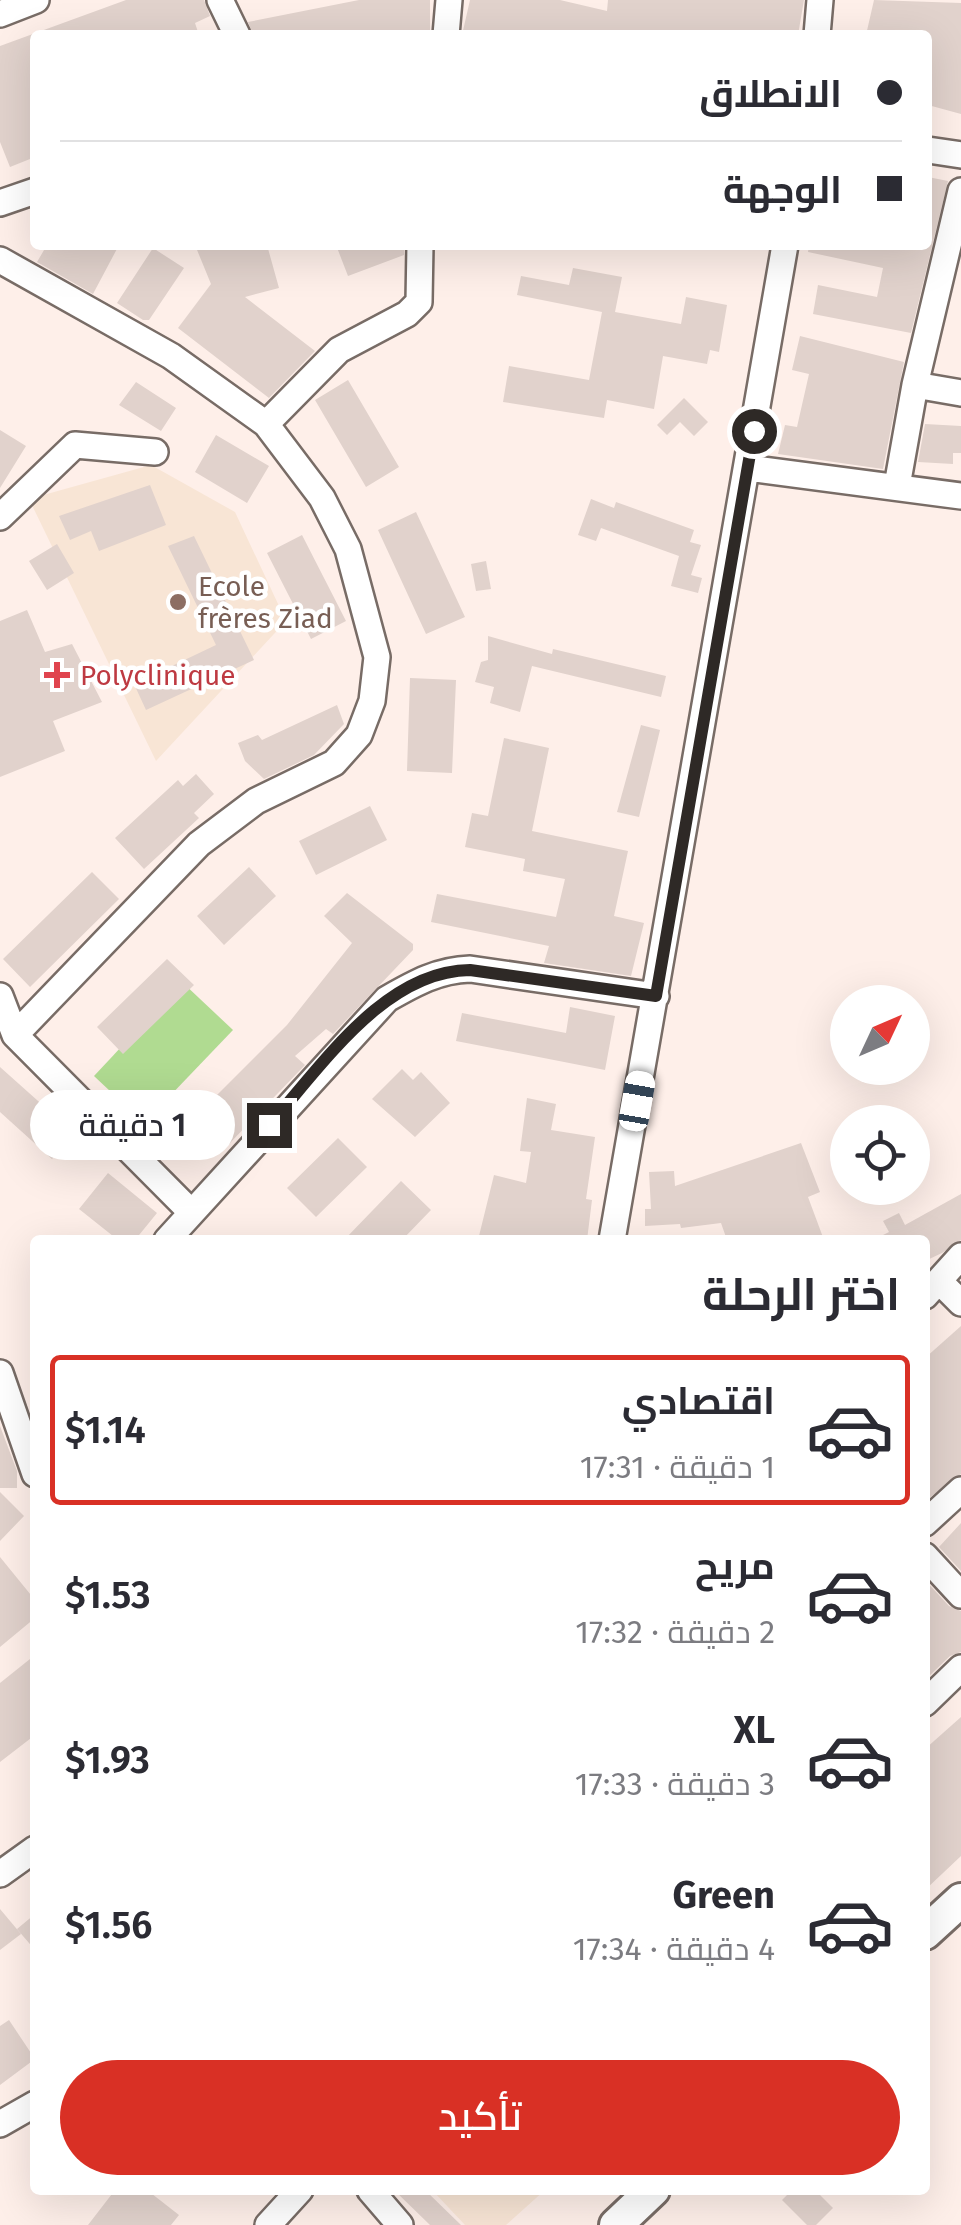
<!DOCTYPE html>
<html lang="ar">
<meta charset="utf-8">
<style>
:root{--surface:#fff;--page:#f2f2f3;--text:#2b2b33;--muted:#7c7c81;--line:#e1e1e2;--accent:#d93025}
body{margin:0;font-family:"Fira Sans",Cairo,sans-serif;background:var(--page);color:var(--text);direction:rtl;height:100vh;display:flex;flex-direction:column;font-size:38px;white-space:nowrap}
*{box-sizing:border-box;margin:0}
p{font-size:32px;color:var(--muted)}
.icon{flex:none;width:55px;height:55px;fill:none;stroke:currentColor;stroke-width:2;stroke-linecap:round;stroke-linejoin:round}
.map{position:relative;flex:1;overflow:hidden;direction:ltr}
.details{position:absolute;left:30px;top:1235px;width:900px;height:960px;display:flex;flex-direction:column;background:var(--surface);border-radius:10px;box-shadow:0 10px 40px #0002;direction:rtl}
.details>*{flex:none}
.guide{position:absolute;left:30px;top:30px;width:902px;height:220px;border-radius:10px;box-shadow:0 10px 40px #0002;direction:rtl;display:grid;align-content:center;height:220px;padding:0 30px;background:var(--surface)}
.needle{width:65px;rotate:46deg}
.tools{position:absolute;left:830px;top:985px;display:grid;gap:20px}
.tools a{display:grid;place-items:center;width:100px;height:100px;border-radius:50%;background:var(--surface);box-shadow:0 10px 40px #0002;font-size:50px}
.end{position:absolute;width:45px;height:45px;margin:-22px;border:12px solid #2e2926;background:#fff;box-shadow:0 0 0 5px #fff}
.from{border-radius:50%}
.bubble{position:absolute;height:70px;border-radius:35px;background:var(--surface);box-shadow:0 10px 40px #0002;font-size:32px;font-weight:600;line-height:70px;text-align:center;direction:rtl}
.car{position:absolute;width:30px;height:60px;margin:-30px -15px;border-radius:12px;box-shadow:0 0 8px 2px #0007;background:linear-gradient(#fff 24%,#345 0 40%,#fff 0 76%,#345 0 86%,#fff 0)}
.guide b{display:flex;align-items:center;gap:35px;height:95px;font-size:38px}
.guide b+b{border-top:2px solid var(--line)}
.guide i{width:25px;height:25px;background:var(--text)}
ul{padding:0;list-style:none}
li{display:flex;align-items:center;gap:30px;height:150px;margin:0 20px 15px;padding:0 10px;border:5px solid transparent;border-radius:10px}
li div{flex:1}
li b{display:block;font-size:38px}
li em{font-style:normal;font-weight:600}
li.selected{border-color:var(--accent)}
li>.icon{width:90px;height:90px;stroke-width:1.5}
h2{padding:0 30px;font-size:45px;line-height:120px}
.cta{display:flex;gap:20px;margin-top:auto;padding:20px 30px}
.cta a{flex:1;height:115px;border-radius:60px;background:var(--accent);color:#fff;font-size:40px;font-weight:600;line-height:115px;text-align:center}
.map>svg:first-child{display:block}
</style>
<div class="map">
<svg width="961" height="2225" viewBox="0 0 961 2225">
<rect width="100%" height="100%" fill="#feefe9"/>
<!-- education -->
<path fill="#f8e5d5" d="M151,465L235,512L286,621L156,761L29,499Z
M432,2190H545L506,2225H465Z"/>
<!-- green -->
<path fill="#b0db91" d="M182,982L233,1030L144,1123L94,1076Z"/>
<!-- building -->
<path fill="#e1d2cc" d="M126,0H204L210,16L195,23L199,35H35V157L10,167L0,142V46Z
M359,0H430V35H253L248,22Z
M470,0H560L607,11L608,0H804L798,35H462Z
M874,0L961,3V114L928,105V35H866Z
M928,177L948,181L911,333L813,314L818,285L877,297L883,268L808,252L809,245H928Z
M47,245H119L93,294L37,262Z
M195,245H267L279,288L245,297L315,351L269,398L178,328L211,284Z
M336,245H404V255L348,276Z
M153,248L184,268L149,320H143L117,303Z
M573,268L622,277L615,312L681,324L686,297L727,305L719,352L710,350L707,364L663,356L654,409L607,400L604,418L503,402L509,366L589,380L602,312L517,295L521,276L569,285Z
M800,336L904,362L883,469L778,454L785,425L797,427L809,374L792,370Z
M348,380L399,467L366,487L315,400Z
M136,382L176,408L161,431L119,405Z
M684,398L708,422L694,436L680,422L667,435L657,425Z
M925,424L961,426V453H953V464L918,462Z
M0,430L26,446L0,488Z
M216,435L269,466L247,503L195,472Z
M150,485L166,525L99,551L91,531L70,540L59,516Z
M591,499L614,508L616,502L694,530L690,542L701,545L691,575L702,578L698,593L671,586L679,556L601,528L596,541L578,535Z
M416,512L465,617L426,634L378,530Z
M302,535L346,621L311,639L267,553Z
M194,536L254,660L146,710L134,684L216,645L168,546Z
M57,544L74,573L47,590L29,561Z
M486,561L491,589L476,591L471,564Z
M27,610L45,652L72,644L102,702L53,721L65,751L0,777V621Z
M488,636L552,654L553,649L666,676L661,697L532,666L520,712L490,703L494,687L475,682L481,662L488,660Z
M410,678L456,680L452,773L407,771Z
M337,705L344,724L314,755L264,779L245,761L238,743L258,735L262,740Z
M641,725L660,730L639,817L617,812Z
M504,738L549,748L532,831L628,851L614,916L644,923L631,976L544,963L549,946L431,922L437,894L556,917L565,879L523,871L525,859L465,847L472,813L488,816Z
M196,774L214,794L194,813L199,818L144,869L115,838L178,780L183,786Z
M370,806L387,840L316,875L299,841Z
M249,867L276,896L224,945L197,916Z
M92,872L119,899L30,987L3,959Z
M347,893L413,944V950L333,1034L326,1029L295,1056L305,1065L229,1144L198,1114L287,1025L352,943L324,916Z
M167,959L194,985L123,1054L97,1027Z
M570,1007L615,1016L605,1070L456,1041L462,1013L566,1033Z
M0,1067L75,1134L52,1159L0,1112Z
M402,1069L413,1080L421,1072L450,1103L415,1137L372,1099Z
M527,1098L556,1104L551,1130L595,1137L586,1199L592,1200L587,1240H478L494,1175L526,1183L531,1152L520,1151Z
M338,1138L367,1167L316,1217L287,1188Z
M801,1143L820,1192L808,1197L824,1240H727L721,1223L681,1228L680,1224L645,1226V1209H651L649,1172L674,1171L675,1186Z
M108,1173L157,1213L135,1240H118L79,1209Z
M401,1181L431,1210L402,1240H344Z
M961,1194V1240L942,1253L925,1261V1240H873L889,1232L883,1221L899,1213L905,1225Z
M961,1326V1474L925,1501V1358Z
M0,1426L17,1471V1488H0Z
M0,1492L24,1516L0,1541Z
M961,1523V1571L939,1547Z
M0,1557L35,1600V1618L0,1647Z
M925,1580L949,1606L961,1611V1652L950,1656L925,1680Z
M35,1655V1735L0,1762V1683Z
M961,1717V1856L925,1890V1749Z
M0,1909L21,1934L0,1950Z
M35,1914V1950L17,1929Z
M9,2020L35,2059L0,2085V2026Z
M115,2190H147L179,2215L171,2225H88Z
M394,2190H425L461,2225H430Z
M792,2190H815L833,2208L816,2225H807L782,2200Z"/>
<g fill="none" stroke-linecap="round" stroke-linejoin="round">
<defs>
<path id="minor" d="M220,0L237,35
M0,14L36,0
M446,35L449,0
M817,35L820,0
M928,150L961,155
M0,203L35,191
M0,260L171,356L266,424L322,498L348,549L377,657L372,701L359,735L334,763L256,801L199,844L15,1035
M915,385L961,393
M266,424L339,350L407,314L419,302L420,245
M748,468L961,496
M897,486L915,385L961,191
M0,517L75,445L155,452
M0,996L15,1035L190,1211
M167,1240L387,999C415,983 438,970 470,969L656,996
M612,1240L785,245
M940,1282L961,1303
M925,1296L961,1256
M0,1373L35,1474
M925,1523L961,1490
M925,1556L961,1595
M925,1703L961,1668
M0,1874L35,1849
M0,2124L35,2104
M370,2190L400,2225
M268,2225L300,2190"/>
<path id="major" d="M925,1933L961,1900
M616,2225L653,2190"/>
</defs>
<!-- minor casing -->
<use href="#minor" stroke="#786c66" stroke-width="30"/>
<!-- major casing -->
<use href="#major" stroke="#786c66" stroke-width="38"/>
<!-- minor -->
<use href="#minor" stroke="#fff" stroke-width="25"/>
<!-- major -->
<use href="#major" stroke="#fff" stroke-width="32"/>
</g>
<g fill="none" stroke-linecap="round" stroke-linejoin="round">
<!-- route -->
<path stroke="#2e2926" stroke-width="12" d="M269,1125C322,1066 384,971 470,970L656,996L754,431"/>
</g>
<!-- markers -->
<circle fill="#8d6e63" stroke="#fff" stroke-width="4" cx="178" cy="602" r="10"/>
<path fill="#e0444e" stroke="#fff" stroke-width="4" d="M52 660h10v10h10v10h-10v10h-10v-10h-10v-10h10z"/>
<g text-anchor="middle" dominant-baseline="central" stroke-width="9" stroke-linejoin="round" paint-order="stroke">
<!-- education labels -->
<g font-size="28" fill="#785e54" stroke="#fff" text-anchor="start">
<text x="198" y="586">Ecole<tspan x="198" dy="32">frères Ziad</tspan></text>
</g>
<!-- health labels -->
<g font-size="28" fill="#be3a42" stroke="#fff" text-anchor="start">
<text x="80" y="675">Polyclinique</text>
</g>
</g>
</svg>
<div class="tools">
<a><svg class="needle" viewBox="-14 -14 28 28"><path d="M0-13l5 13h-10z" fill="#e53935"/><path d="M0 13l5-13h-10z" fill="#7c7c81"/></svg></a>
<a><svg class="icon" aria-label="locate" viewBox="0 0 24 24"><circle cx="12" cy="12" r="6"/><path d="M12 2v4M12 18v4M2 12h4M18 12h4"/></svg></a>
</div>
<i class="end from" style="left:754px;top:431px"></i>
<i class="end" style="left:269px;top:1125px"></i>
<div class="bubble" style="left:30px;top:1090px;width:205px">1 دقيقة</div>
<i class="car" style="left:637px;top:1101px;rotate:10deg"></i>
<div class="guide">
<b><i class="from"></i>الانطلاق</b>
<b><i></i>الوجهة</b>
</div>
<section class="details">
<h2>اختر الرحلة</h2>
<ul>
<li class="selected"><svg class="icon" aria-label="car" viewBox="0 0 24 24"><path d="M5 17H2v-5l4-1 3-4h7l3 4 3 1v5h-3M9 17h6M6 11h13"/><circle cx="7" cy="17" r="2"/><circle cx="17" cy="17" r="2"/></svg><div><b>اقتصادي</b><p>1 دقيقة · 17:31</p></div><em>$1.14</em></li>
<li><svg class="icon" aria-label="car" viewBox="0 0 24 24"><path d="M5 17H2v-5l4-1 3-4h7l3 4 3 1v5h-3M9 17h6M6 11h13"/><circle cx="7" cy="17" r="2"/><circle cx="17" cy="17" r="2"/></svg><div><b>مريح</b><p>2 دقيقة · 17:32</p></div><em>$1.53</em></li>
<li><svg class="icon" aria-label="car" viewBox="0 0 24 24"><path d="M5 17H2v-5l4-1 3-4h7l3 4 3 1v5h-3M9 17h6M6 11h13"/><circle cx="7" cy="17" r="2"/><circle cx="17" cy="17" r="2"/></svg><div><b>XL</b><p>3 دقيقة · 17:33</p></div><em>$1.93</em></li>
<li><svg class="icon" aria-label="car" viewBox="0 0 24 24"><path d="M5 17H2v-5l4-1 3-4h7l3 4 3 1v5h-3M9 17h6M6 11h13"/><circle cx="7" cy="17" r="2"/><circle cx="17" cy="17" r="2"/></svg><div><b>Green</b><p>4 دقيقة · 17:34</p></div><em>$1.56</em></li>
</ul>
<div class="cta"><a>تأكيد</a></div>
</section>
</div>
